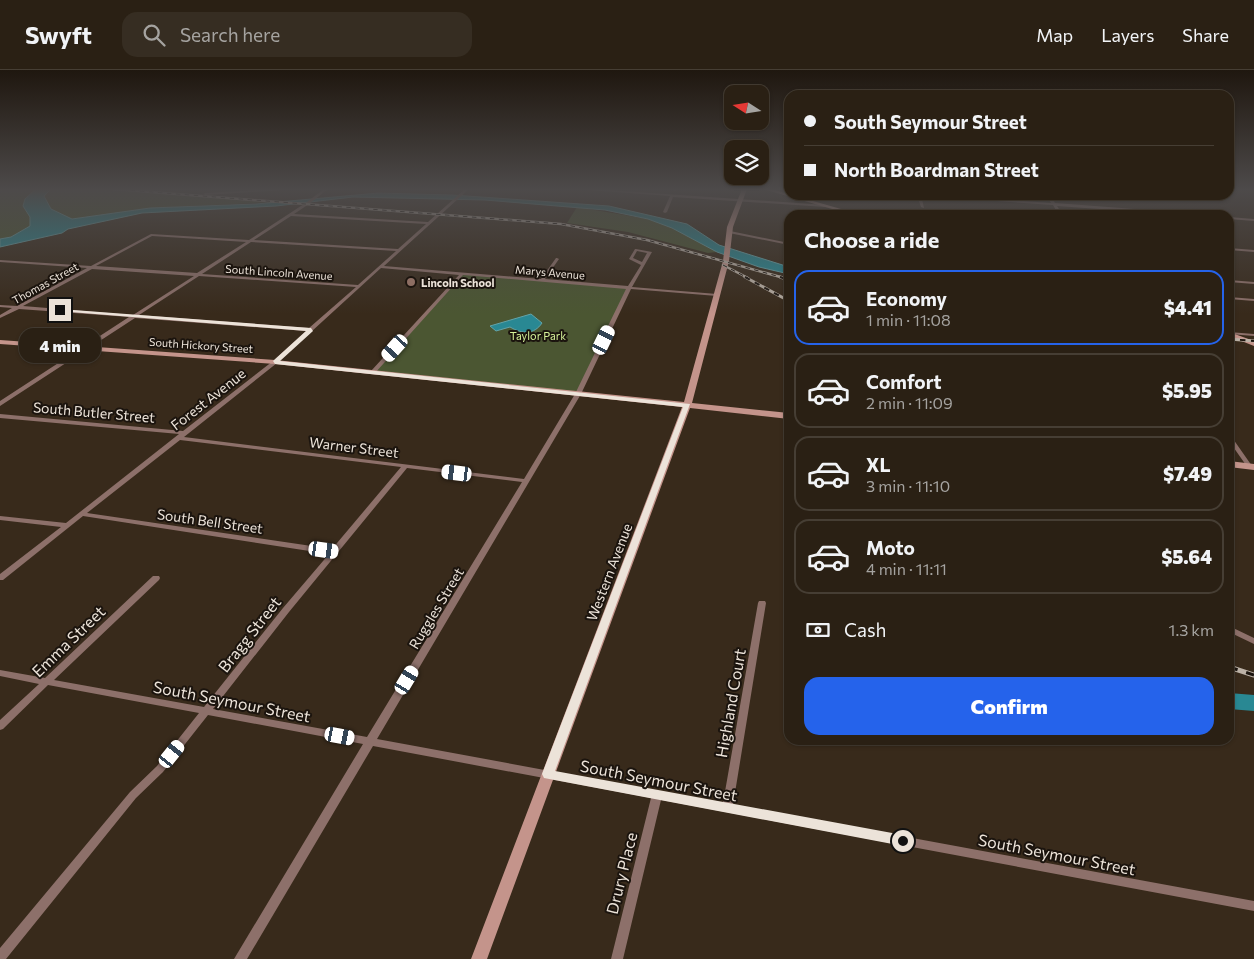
<!DOCTYPE html>
<meta charset="utf-8">
<style>
:root{--surface:#2a2014;--page:#362d22;--text:#f1f3f6;--muted:#a5a3a0;--line:#463e34;--accent:#2563eb}
body{margin:0;font-family:Commissioner,sans-serif;background:var(--page);color:var(--text);height:100vh;display:flex;flex-direction:column;font-size:19px;white-space:nowrap}
*{box-sizing:border-box;margin:0}
p{font-size:16px;color:var(--muted)}
.icon{flex:none;width:28px;height:28px;fill:none;stroke:currentColor;stroke-width:2;stroke-linecap:round;stroke-linejoin:round}
.map{position:relative;flex:1;overflow:hidden}
.drawer{position:absolute;left:784px;top:140px;width:450px;height:535px;display:flex;flex-direction:column;background:var(--surface);border-radius:15px;box-shadow:0 1px 4px #0004,0 0 0 1px var(--line)}
.drawer>*{flex:none}
.banner{position:absolute;left:784px;top:20px;width:450px;height:110px;border-radius:15px;box-shadow:0 1px 4px #0004,0 0 0 1px var(--line);display:grid;align-content:center;height:110px;padding:0 20px;background:var(--surface)}
.needle{width:32px;rotate:282deg}
.tools{position:absolute;left:724px;top:15px;display:grid;gap:10px}
.tools a{display:grid;place-items:center;width:45px;height:45px;border-radius:10px;background:var(--surface);box-shadow:0 1px 4px #0004,0 0 0 1px var(--line);font-size:25px}
.end{position:absolute;width:22px;height:22px;margin:-11px;border:6px solid #ece3d9;background:#111;box-shadow:0 0 0 2px #111}
.from{border-radius:50%}
.bubble{position:absolute;height:35px;border-radius:15px;background:var(--surface);box-shadow:0 1px 4px #0004,0 0 0 1px var(--line);font-size:16px;font-weight:800;line-height:35px;text-align:center}
.car{position:absolute;width:15px;height:30px;margin:-15px -8px;border-radius:6px;box-shadow:0 0 4px 1px #0007;background:linear-gradient(#fff 24%,#345 0 40%,#fff 0 76%,#345 0 86%,#fff 0)}
.banner b{display:flex;align-items:center;gap:18px;height:48px;font-size:19px}
.banner b+b{border-top:1px solid var(--line)}
.banner i{width:12px;height:12px;background:var(--text)}
ul{padding:0;list-style:none}
li{display:flex;align-items:center;gap:15px;height:75px;margin:0 10px 8px;padding:0 10px;border:2px solid var(--line);border-radius:15px}
li div{flex:1}
li b{display:block;font-size:19px}
li em{font-style:normal;font-weight:800}
li.current{border-color:var(--accent)}
li>.icon{width:45px;height:45px;stroke-width:1.5}
h2{padding:0 20px;font-size:22px;line-height:60px}
.pay{display:flex;align-items:center;gap:12px;height:55px;padding:0 20px;font-size:19px}
.pay p{margin-inline-start:auto}
.button{display:flex;gap:10px;margin-top:auto;padding:10px 20px}
.button a{flex:1;height:58px;border-radius:15px;background:var(--accent);color:#fff;font-size:20px;font-weight:800;line-height:58px;text-align:center}
header{display:flex;align-items:center;gap:30px;box-sizing:border-box;height:70px;padding:0 25px;background:var(--surface);border-bottom:1px solid var(--line)}
header strong{font-size:24px}
nav{display:flex;gap:28px;margin-inline-start:auto;font-size:18px}
.search{width:350px;height:45px;background:var(--page);display:flex;align-items:center;gap:12px;box-sizing:border-box;padding:0 18px;border-radius:15px;color:var(--muted);font-size:19px}
.map>svg:first-child{display:block}
</style>
<header>
<strong>Swyft</strong>
<div class="search"><svg class="icon" aria-label="search" viewBox="0 0 24 24"><circle cx="10" cy="10" r="6"/><path d="M15 15l6 6"/></svg>Search here</div>
<nav><a>Map</a><a>Layers</a><a>Share</a></nav>
</header>
<div class="map">
<svg width="1254" height="889" viewBox="0 0 1254 889">
<rect width="100%" height="100%" fill="#382a1b"/>
<!-- green -->
<path fill="#4b5632" d="M0,119H36L32,122L30,156L11,167L0,169Z
M51,119H93L276,132L150,138L72,149L51,139L44,126Z
M577,137L648,149L672,158L717,182L708,183L628,162L567,153Z
M462,204L629,218L578,324L373,302Z"/>
<!-- water -->
<path fill="#298893" stroke="#64a3a8" d="M36,119H51L44,126L51,139L72,149L150,138L256,134L378,123L453,125L609,136L687,154L719,175L789,197V204L759,197L717,182L672,158L648,149L605,140L485,130L353,127L276,136L142,143L68,159L62,163L0,177V169L11,167L30,156V147L23,136L25,129Z
M531,244L542,253C534,265 522,264 510,257L496,261L490,256Z"/>
<g fill="none" stroke-linecap="round" stroke-linejoin="round">
<!-- river -->
<path fill="#298893" fill-rule="evenodd" d="M1229,623L1254,625V641L1229,639Z"/>
<!-- street -->
<path fill="#8d706a" fill-rule="evenodd" d="M277,119H300L205,125L203,124L205,123Z
M324,119H328L309,134L294,144L428,152L465,119H469L384,196L541,209L556,188H557L559,189L545,209L628,216L641,195L629,189L635,179H636L652,182L632,217L717,224L719,225L717,226L631,219L581,324L377,669L723,733L758,533L759,531H765L766,533L733,735L1254,831V841L661,730L623,889H611L651,728L373,676L247,889H234L363,674L208,645L163,702L136,728L6,889H0V878L130,722L157,696L199,643L48,615L3,659L0,660V650L39,614L0,606V600L45,608L153,506H159L160,508L159,510L54,610L204,637L283,538L329,484L83,446L3,510H0V504L61,457L0,450V446L66,453L179,364L0,348V344L183,361L273,291L306,261L135,248L0,336V331L129,247L19,239L0,248V245L12,238L0,237V235L17,236L87,198L0,192V190L91,196L151,164L249,170L307,132ZM291,146L426,154L398,179L254,170ZM152,166L246,172L197,203L96,196ZM251,172L396,181L358,215L202,204ZM637,181L647,183L642,192L633,188ZM381,198L459,205L371,301L370,302L373,304L375,303L463,205L626,219L575,324L524,409L184,367L277,293ZM92,199L194,206L133,245L23,236ZM199,206L356,217L309,258L139,245ZM180,370L401,397L332,479L87,443ZM407,398L522,412L367,667L213,639L289,542Z
M574,119H593L826,135L828,136L826,137L673,127L667,142L665,143L663,142L670,126Z
M673,119H677V120L674,121Z
M802,125H807L796,129L794,128Z
M917,125H921L924,138L921,137Z
M924,125H940L1051,133L1046,125H1050L1055,133L1201,144L1203,145H1186L1057,136L1063,145H1059L1053,135L926,126Z
M932,143H942L944,144L942,145H931V143Z
M1229,147L1254,149V151L1229,149Z
M730,161L789,173V175L729,163L728,162Z
M1229,178L1254,180V182L1229,180Z
M1229,210L1254,212V214L1229,212Z
M1229,227L1254,229V231L1229,229Z
M1229,262L1254,264V266L1229,264Z
M1229,365L1231,366L1252,396L1253,397L1252,398H1248L1229,371Z
M1229,556L1254,568V574L1229,562Z"/>
<!-- secondary -->
<path fill="#c4948b" fill-rule="evenodd" d="M742,119H747L733,157L729,191L692,333L789,343V349L690,338L487,889H471L682,337L275,294L0,274V270L275,290L684,332L723,191L727,157Z
M763,119H771L862,145H853Z
M1229,262L1254,271V276L1229,266Z
M1229,391L1254,394V400L1229,397Z"/>
<defs>
<path id="rail-far2" d="M113,119L561,154L647,170L784,208
M723,195L748,208"/>
<path id="rail-far1" d="M745,207L789,231
M780,207L789,210
M1229,269L1254,271"/>
<path id="rail" d="M1229,597L1254,605"/>
</defs>
<!-- rail-far2 casing -->
<use href="#rail-far2" stroke="#bcb2a7" stroke-width="2.5"/>
<!-- rail-far1 casing -->
<use href="#rail-far1" stroke="#bcb2a7" stroke-width="3"/>
<!-- rail casing -->
<use href="#rail" stroke="#bcb2a7" stroke-width="5"/>
<!-- rail-far2 -->
<use href="#rail-far2" stroke="#1b140e" stroke-width="1" stroke-dasharray="4.5" stroke-linecap="butt"/>
<!-- rail-far1 -->
<use href="#rail-far1" stroke="#1b140e" stroke-width="2" stroke-dasharray="5.5" stroke-linecap="butt"/>
<!-- rail -->
<use href="#rail" stroke="#1b140e" stroke-width="3" stroke-dasharray="9" stroke-linecap="butt"/>
</g>
<!-- sky -->
<linearGradient id="sky" x2="0" y2="1"><stop stop-color="#1f170f"/><stop offset="0.49" stop-color="#4d4a4a"/><stop offset="1" stop-color="#4d4a4a" stop-opacity="0"/></linearGradient>
<rect width="1254" height="244" fill="url(#sky)"/>
<!-- route -->
<path fill="#ece3d9" d="M60,239L311,258L313,261L280,291L690,334L555,701L903,765L909,771L908,775L903,776L544,708L542,704L683,337L275,294L273,291L306,261L58,241Z"/>
<!-- markers -->
<circle fill="#8d6e63" stroke="#1b140e" stroke-width="2" cx="411" cy="212" r="5"/>
<g text-anchor="middle" dominant-baseline="central" stroke-width="4" stroke-linejoin="round" paint-order="stroke">
<!-- far-street labels -->
<g font-size="11" fill="#ece3d9" stroke="#1b140e">
<text transform="translate(279 202) rotate(4)">South Lincoln Avenue</text>
<text transform="translate(550 202) rotate(5)">Marys Avenue</text>
<text transform="translate(45 213) rotate(-29)">Thomas Street</text>
<text transform="translate(201 275) rotate(4)">South Hickory Street</text>
</g>
<!-- far-poi labels -->
<g font-size="11" font-weight="bold" fill="#ece3d9" stroke="#1b140e" text-anchor="start">
<text x="421" y="212">Lincoln School</text>
</g>
<!-- far-park labels -->
<g font-size="11" fill="#d6f299" stroke="#1b140e">
<text x="538" y="265">Taylor Park</text>
</g>
<!-- street labels -->
<g font-size="14" fill="#ece3d9" stroke="#1b140e">
<text transform="translate(208 329) rotate(-38)">Forest Avenue</text>
<text transform="translate(94 342) rotate(5)">South Butler Street</text>
<text transform="translate(354 377) rotate(7)">Warner Street</text>
<text transform="translate(210 451) rotate(8)">South Bell Street</text>
<text transform="translate(609 502) rotate(-69)">Western Avenue</text>
<text transform="translate(436 538) rotate(-59)">Ruggles Street</text>
</g>
<!-- near-street labels -->
<g font-size="16" fill="#ece3d9" stroke="#1b140e">
<text transform="translate(249 564) rotate(-52)">Bragg Street</text>
<text transform="translate(68 571) rotate(-44)">Emma Street</text>
<text transform="translate(232 631) rotate(11)">South Seymour Street</text>
<text transform="translate(730 633) rotate(-80)">Highland Court</text>
<text transform="translate(659 710) rotate(11)">South Seymour Street</text>
<text transform="translate(1057 784) rotate(11)">South Seymour Street</text>
<text transform="translate(621 803) rotate(-76)">Drury Place</text>
</g>
</g>
</svg>
<div class="tools">
<a><svg class="needle" viewBox="-14 -14 28 28"><path d="M0-13l5 13h-10z" fill="#e53935"/><path d="M0 13l5-13h-10z" fill="#a5a3a0"/></svg></a>
<a><svg class="icon" aria-label="layers" viewBox="0 0 24 24"><path d="M12 4l9 5-9 5-9-5zM3 14l9 5 9-5"/></svg></a>
</div>
<i class="end from" style="left:903px;top:771px"></i>
<i class="end" style="left:60px;top:240px"></i>
<div class="bubble" style="left:19px;top:258px;width:82px">4 min</div>
<i class="car" style="left:604px;top:270px;rotate:26deg"></i>
<i class="car" style="left:395px;top:278px;rotate:222deg"></i>
<i class="car" style="left:457px;top:403px;rotate:277deg"></i>
<i class="car" style="left:324px;top:480px;rotate:98deg"></i>
<i class="car" style="left:407px;top:610px;rotate:31deg"></i>
<i class="car" style="left:340px;top:666px;rotate:101deg"></i>
<i class="car" style="left:172px;top:684px;rotate:39deg"></i>
<div class="banner">
<b><i class="from"></i>South Seymour Street</b>
<b><i></i>North Boardman Street</b>
</div>
<section class="drawer">
<h2>Choose a ride</h2>
<ul>
<li class="current"><svg class="icon" aria-label="car" viewBox="0 0 24 24"><path d="M5 17H2v-5l4-1 3-4h7l3 4 3 1v5h-3M9 17h6M6 11h13"/><circle cx="7" cy="17" r="2"/><circle cx="17" cy="17" r="2"/></svg><div><b>Economy</b><p>1 min · 11:08</p></div><em>$4.41</em></li>
<li><svg class="icon" aria-label="car" viewBox="0 0 24 24"><path d="M5 17H2v-5l4-1 3-4h7l3 4 3 1v5h-3M9 17h6M6 11h13"/><circle cx="7" cy="17" r="2"/><circle cx="17" cy="17" r="2"/></svg><div><b>Comfort</b><p>2 min · 11:09</p></div><em>$5.95</em></li>
<li><svg class="icon" aria-label="car" viewBox="0 0 24 24"><path d="M5 17H2v-5l4-1 3-4h7l3 4 3 1v5h-3M9 17h6M6 11h13"/><circle cx="7" cy="17" r="2"/><circle cx="17" cy="17" r="2"/></svg><div><b>XL</b><p>3 min · 11:10</p></div><em>$7.49</em></li>
<li><svg class="icon" aria-label="car" viewBox="0 0 24 24"><path d="M5 17H2v-5l4-1 3-4h7l3 4 3 1v5h-3M9 17h6M6 11h13"/><circle cx="7" cy="17" r="2"/><circle cx="17" cy="17" r="2"/></svg><div><b>Moto</b><p>4 min · 11:11</p></div><em>$5.64</em></li>
</ul>
<div class="pay"><svg class="icon" aria-label="cash" viewBox="0 0 24 24"><path d="M3 7h18v10H3z"/><circle cx="12" cy="12" r="2"/></svg>Cash<p>1.3 km</p></div>
<div class="button"><a>Confirm</a></div>
</section>
</div>
